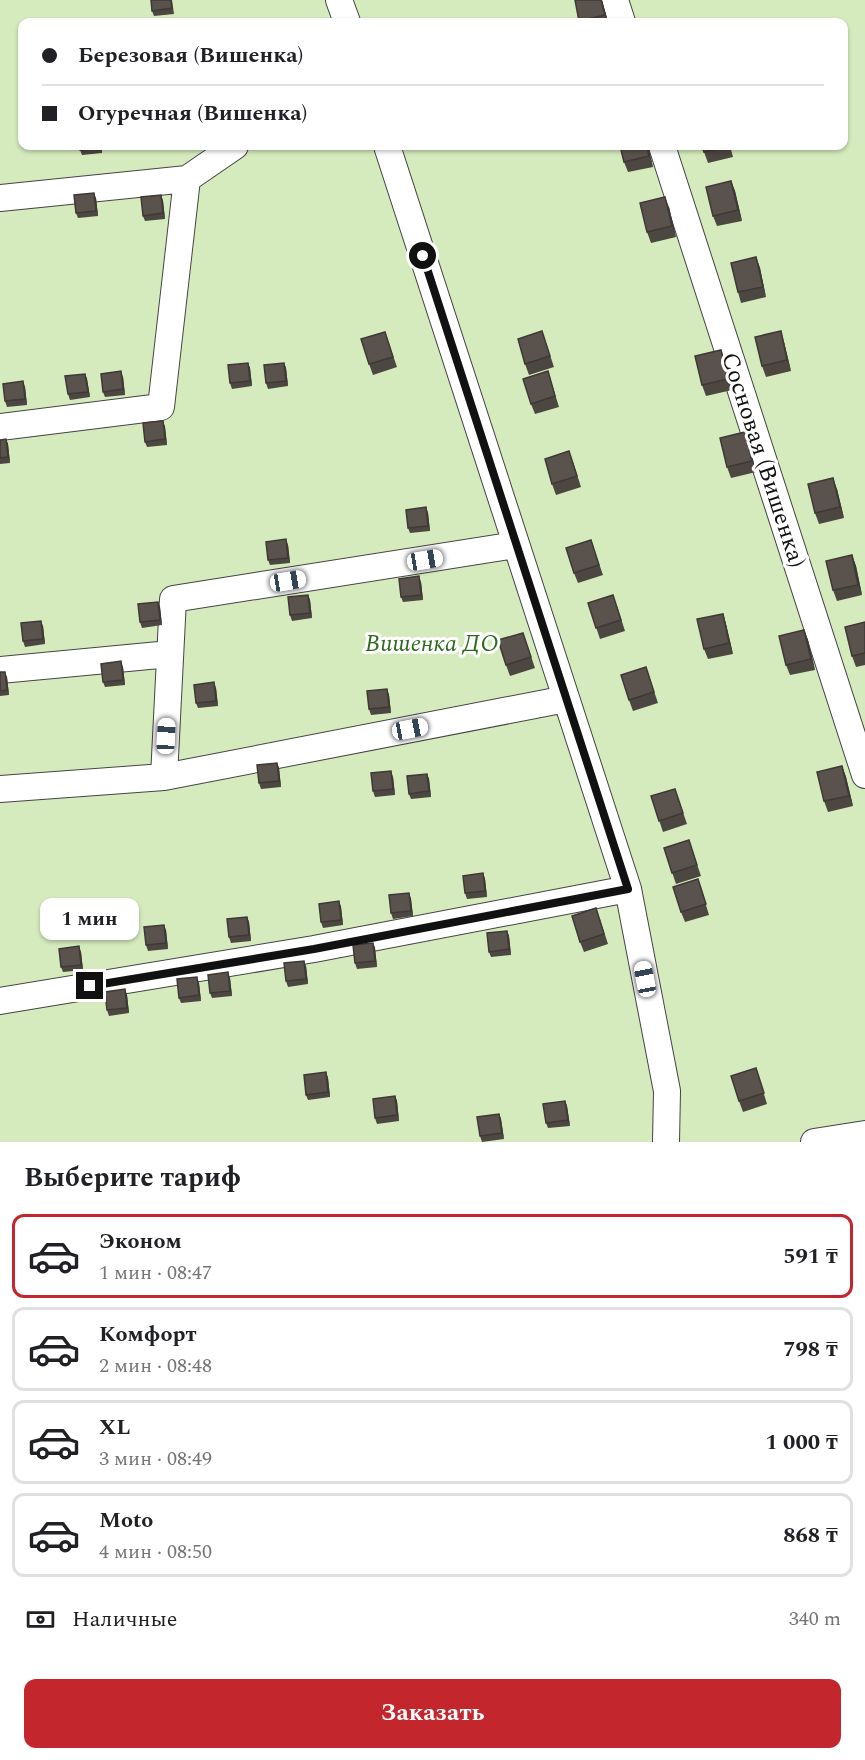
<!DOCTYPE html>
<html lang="ru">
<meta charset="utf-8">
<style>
:root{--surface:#fff;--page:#f2f2f2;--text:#202124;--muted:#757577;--line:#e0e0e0;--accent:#c4262e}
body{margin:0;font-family:Spectral,serif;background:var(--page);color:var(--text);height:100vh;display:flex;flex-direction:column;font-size:22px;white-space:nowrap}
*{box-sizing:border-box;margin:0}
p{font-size:20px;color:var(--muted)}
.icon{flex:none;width:33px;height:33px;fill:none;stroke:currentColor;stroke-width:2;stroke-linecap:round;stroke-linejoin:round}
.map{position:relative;height:1142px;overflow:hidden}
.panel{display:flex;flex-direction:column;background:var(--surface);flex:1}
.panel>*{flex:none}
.hud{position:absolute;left:18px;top:18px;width:830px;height:132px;border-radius:12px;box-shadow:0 2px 4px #0004;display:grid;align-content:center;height:132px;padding:0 24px;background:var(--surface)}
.end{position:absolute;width:27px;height:27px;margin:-14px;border:8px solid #111;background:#fff;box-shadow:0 0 0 3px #fff}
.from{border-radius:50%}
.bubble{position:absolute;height:42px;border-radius:12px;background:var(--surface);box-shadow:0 2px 4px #0004;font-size:20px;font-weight:700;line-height:42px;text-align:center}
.car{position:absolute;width:18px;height:36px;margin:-18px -9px;border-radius:8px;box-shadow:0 0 4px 2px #0007;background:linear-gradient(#fff 24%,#345 0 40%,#fff 0 76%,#345 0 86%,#fff 0)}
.hud b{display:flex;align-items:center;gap:21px;height:57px;font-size:22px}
.hud b+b{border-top:2px solid var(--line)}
.hud i{width:15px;height:15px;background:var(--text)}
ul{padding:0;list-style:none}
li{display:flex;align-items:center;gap:18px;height:84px;margin:0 12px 9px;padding:0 12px;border:3px solid var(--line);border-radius:12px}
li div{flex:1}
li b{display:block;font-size:22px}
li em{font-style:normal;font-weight:700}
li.current{border-color:var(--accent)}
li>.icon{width:54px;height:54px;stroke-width:1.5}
h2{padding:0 24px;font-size:27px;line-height:72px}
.pay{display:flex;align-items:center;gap:15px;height:66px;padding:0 24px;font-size:22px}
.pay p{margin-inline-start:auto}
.cta{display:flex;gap:12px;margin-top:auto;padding:12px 24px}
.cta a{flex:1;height:69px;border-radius:12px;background:var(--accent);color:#fff;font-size:24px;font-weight:700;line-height:69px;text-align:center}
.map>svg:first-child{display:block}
</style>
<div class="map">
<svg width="865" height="1142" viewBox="0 0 865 1142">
<rect width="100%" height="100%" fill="#fffdf5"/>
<!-- green -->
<path fill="#d5ebbd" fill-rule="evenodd" d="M0,0H865V1142H0ZM22,22H843V146H22Z"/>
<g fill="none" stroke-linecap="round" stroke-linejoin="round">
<defs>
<path id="minor" d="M339,0L347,22
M615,0L622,22
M387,146L628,889L667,1091L666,1142
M662,146L865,775
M0,198L187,179L235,146
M0,427L161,407L187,179
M0,670L170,654
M164,777L566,699
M0,789L164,777L173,599L516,545
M0,1001L314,949L628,889
M814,1142L865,1134"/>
</defs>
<!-- minor casing -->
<use href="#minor" stroke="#444" stroke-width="28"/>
<!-- minor -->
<use href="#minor" stroke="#fff" stroke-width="26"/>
</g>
<!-- wall -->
<path fill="#4d4742" d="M172,0L174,14L154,16L152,11Z
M575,0H602L608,22H580Z
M102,146V153L82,155L80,150Z
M648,146L653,167L628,172L624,162Z
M730,146L733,157L708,163L704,152Z
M731,181L735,191L742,221L717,226L713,216Z
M161,195L163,201L165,219L145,221L143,216Z
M96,198L98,216L78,218L76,213Z
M669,207L676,237L651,243L647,232Z
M756,257L760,268L766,297L741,303L738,292Z
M542,331L554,367L529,375L525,364Z
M385,332L397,367L373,375L369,364Z
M784,342L791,371L766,377L762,366Z
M725,361L732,390L706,396L702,385Z
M248,363L250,368L252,386L232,389L230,383Z
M284,363L286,368L288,386L268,389L266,383Z
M548,371L559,407L535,414L531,404Z
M85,374L87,379L90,397L70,400L68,394Z
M123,377L125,395L105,397L103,392Z
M25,387L27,405L7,407L5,401Z
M163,421L165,427L167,445L147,447L145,442Z
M6,439L8,444L10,463L0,464V440Z
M749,443L756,472L731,478L727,467Z
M573,462L581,487L556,495L552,484Z
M837,489L844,518L819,524L815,513Z
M426,507L428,513L430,531L410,533L408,528Z
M591,540L603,575L578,583L574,573Z
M288,545L290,563L270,565L268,560Z
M852,555L856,566L862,595L837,601L833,590Z
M421,582L423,600L403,602L401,597Z
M308,595L310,600L312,618L292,621L290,615Z
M158,602L160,607L162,625L142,628L140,622Z
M588,603L617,606L625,631L600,639Z
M723,614L726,624L733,654L708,659L704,649Z
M865,622V665L856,667L852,656Z
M43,626L45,644L25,647L23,641Z
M804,630L808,640L815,670L790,675L786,665Z
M523,633L535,668L510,676L506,665Z
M123,667L125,685L105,687L103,682Z
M646,667L658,703L633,711L629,700Z
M0,672L7,677L9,695L0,696Z
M216,688L218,706L198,708L196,703Z
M387,689L389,695L391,713L371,715L369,709Z
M277,763L279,768L281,787L261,789L259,783Z
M842,766L846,777L853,806L828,812L824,801Z
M427,774L429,779L431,797L411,799L409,794Z
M393,777L395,795L375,797L373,791Z
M675,789L687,824L663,832L651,796Z
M689,840L701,876L676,884L664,848Z
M483,873L485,879L487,897L467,899L465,893Z
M698,879L709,915L685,922L681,912Z
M409,893L411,899L413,916L393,919L391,913Z
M339,901L341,907L343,925L323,928L321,922Z
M247,917L249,922L251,941L231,943L229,937Z
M600,919L608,944L584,952L580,942Z
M166,930L168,949L148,951L146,945Z
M507,931L509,936L511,955L491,957L489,952Z
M373,943L375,948L377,967L357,969L355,963Z
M81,952L83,970L63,972L61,967Z
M306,966L308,984L288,987L286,981Z
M230,978L232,996L212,998L210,993Z
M199,983L201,1001L181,1003L179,998Z
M125,989L127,995L129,1013L109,1016L107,1010Z
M756,1068L767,1104L743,1112L739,1101Z
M326,1072L328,1078L330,1097L308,1100L306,1095Z
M395,1096L397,1101L399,1121L377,1124L375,1118Z
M565,1101L567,1106L570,1126L548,1128L546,1123Z
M499,1114L501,1119L504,1139L482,1142L480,1136Z"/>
<!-- shaded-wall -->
<path fill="#3f3936" d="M601,0H602L608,22L605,15Z
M647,146H648L653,167L649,156Z
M731,181L735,191L742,221L738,210Z
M94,193L96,198L98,216L96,211Z
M161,195L163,201L165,219L163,213Z
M665,197L669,207L676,237L672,226Z
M756,257L760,268L766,297L763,287Z
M781,331L784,342L791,371L787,360Z
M721,350L725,361L732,390L728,379Z
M248,363L250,368L252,386L250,381Z
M284,363L286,368L288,386L286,381Z
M121,371L123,377L125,395L123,389Z
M85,374L87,379L90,397L88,392Z
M23,381L25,387L27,405L25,399Z
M163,421L165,427L167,445L165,439Z
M745,432L749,443L756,472L752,461Z
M6,439L8,444L10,463L8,457Z
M833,478L837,489L844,518L840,507Z
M426,507L428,513L430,531L428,526Z
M286,539L288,545L290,563L288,558Z
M852,555L856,566L862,595L858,585Z
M419,576L421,582L423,600L421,595Z
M308,595L310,600L312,618L310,613Z
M158,602L160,607L162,625L160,620Z
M723,614L726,624L733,654L729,643Z
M41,621L43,626L45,644L43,639Z
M804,630L808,640L815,670L811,659Z
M121,661L123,667L125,685L123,680Z
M5,672L7,677L9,695L7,690Z
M214,682L216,688L218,706L216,701Z
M387,689L389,695L391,713L389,707Z
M277,763L279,768L281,787L279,781Z
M842,766L846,777L853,806L849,796Z
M391,771L393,777L395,795L393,789Z
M427,774L429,779L431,797L429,791Z
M483,873L485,879L487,897L485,891Z
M409,893L411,899L413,916L411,911Z
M339,901L341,907L343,925L341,920Z
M247,917L249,922L251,941L249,935Z
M164,925L166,930L168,949L166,943Z
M507,931L509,936L511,955L509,949Z
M373,943L375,948L377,967L375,961Z
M79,946L81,952L83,970L81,965Z
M304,961L306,966L308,984L306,979Z
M228,972L230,978L232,996L230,991Z
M197,977L199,983L201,1001L199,995Z
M125,989L127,995L129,1013L127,1008Z
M326,1072L328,1078L330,1097L328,1092Z
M395,1096L397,1101L399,1121L397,1115Z
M565,1101L567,1106L570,1126L568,1120Z
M499,1114L501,1119L504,1139L502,1133Z"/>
<!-- building -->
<path fill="#5a524d" stroke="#3f3936" stroke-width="1.5" d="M151,0H171L172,8L152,11Z
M575,0H601L605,15L579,21Z
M80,146H100V148L80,150Z
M620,146H647L649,156L624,162Z
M702,146H729L704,152Z
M731,181L738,210L713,216L706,187Z
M94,193L96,211L76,213L74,195Z
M161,195L163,213L143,216L141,197Z
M665,197L672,226L647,232L640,203Z
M756,257L763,287L738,292L731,263Z
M542,331L550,356L525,364L518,339Z
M781,331L787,360L762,366L755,337Z
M385,332L393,357L369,364L361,339Z
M721,350L728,379L702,385L695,356Z
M248,363L250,381L230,383L228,365Z
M284,363L286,381L266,383L264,365Z
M121,371L123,389L103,392L101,374Z
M548,371L555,396L531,404L523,379Z
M85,374L88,392L68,394L65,376Z
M23,381L25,399L5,401L3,384Z
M163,421L165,439L145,442L143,423Z
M745,432L752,461L727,467L720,438Z
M6,439L8,457L0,458V440Z
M569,451L577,476L552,484L545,459Z
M833,478L840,507L815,513L808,484Z
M426,507L428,526L408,528L406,510Z
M286,539L288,558L268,560L266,542Z
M591,540L599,565L574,573L566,548Z
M852,555L858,585L833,590L826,561Z
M419,576L421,595L401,597L399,579Z
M308,595L310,613L290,615L288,597Z
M613,595L621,620L596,628L588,603Z
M158,602L160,620L140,622L138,604Z
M723,614L729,643L704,649L697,619Z
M41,621L43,639L23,641L21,623Z
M865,622V653L852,656L845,627Z
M804,630L811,659L786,665L779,636Z
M523,633L531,657L506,665L498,640Z
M121,661L123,680L103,682L101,664Z
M646,667L654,692L629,700L621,675Z
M0,672H5L7,690L0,691Z
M214,682L216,701L196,703L194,685Z
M387,689L389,707L369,709L367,691Z
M277,763L279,781L259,783L257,765Z
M842,766L849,796L824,801L817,772Z
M391,771L393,789L373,791L371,773Z
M427,774L429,791L409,794L407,776Z
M675,789L683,813L659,821L651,796Z
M689,840L697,865L672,873L664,848Z
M483,873L485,891L465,893L463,876Z
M698,879L706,904L681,912L673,887Z
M409,893L411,911L391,913L389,895Z
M339,901L341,920L321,922L319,904Z
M596,908L604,934L580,942L572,916Z
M247,917L249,935L229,937L227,919Z
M164,925L166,943L146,945L144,927Z
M507,931L509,949L489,952L487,933Z
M373,943L375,961L355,963L353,945Z
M79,946L81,965L61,967L59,949Z
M304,961L306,979L286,981L284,963Z
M228,972L230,991L210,993L208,975Z
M197,977L199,995L179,998L177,979Z
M125,989L127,1008L107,1010L105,992Z
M756,1068L764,1093L739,1101L731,1076Z
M326,1072L328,1092L306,1095L304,1075Z
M395,1096L397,1115L375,1118L373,1099Z
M565,1101L568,1120L546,1123L543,1104Z
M499,1114L502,1133L480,1136L477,1117Z"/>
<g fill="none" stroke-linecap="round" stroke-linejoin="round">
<!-- route -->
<path stroke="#111" stroke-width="8" d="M90,986L314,949L628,889L423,256"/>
</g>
<g text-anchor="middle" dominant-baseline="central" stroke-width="6" stroke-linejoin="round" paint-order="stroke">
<!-- street labels -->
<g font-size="24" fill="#111" stroke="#fff">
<text transform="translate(763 460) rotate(72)">Сосновая (Вишенка)</text>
</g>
<!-- park labels -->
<g font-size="24" font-style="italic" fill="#2f6b1f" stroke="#fff">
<text x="432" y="644">Вишенка ДО</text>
</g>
</g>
</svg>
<i class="end from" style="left:423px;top:256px"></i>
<i class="end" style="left:90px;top:986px"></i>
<div class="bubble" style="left:40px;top:898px;width:99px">1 мин</div>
<i class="car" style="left:425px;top:560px;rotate:81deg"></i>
<i class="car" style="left:288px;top:581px;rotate:81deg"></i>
<i class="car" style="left:410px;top:729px;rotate:79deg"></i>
<i class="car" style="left:166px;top:736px;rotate:3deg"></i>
<i class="car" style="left:645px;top:979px;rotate:349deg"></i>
<div class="hud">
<b><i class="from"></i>Березовая (Вишенка)</b>
<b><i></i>Огуречная (Вишенка)</b>
</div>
</div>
<section class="panel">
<h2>Выберите тариф</h2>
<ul>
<li class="current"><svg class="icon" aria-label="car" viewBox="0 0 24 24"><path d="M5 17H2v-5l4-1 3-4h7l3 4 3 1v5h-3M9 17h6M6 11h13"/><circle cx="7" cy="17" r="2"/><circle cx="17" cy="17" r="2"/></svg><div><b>Эконом</b><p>1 мин · 08:47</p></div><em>591 ₸</em></li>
<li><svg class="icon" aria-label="car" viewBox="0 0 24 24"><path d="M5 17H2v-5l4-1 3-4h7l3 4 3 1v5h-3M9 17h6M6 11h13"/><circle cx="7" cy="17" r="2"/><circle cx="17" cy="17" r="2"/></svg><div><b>Комфорт</b><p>2 мин · 08:48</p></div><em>798 ₸</em></li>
<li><svg class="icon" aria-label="car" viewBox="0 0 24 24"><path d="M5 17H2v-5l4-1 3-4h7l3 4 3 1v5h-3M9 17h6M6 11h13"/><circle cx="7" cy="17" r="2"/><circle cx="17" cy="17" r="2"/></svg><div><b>XL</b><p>3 мин · 08:49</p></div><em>1 000 ₸</em></li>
<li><svg class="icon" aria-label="car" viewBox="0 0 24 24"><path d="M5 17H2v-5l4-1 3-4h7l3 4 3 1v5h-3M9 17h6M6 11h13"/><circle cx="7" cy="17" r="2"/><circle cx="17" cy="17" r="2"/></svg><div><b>Moto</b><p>4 мин · 08:50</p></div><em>868 ₸</em></li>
</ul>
<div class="pay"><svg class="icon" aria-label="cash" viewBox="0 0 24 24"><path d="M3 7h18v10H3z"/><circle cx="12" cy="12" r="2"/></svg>Наличные<p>340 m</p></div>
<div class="cta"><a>Заказать</a></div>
</section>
